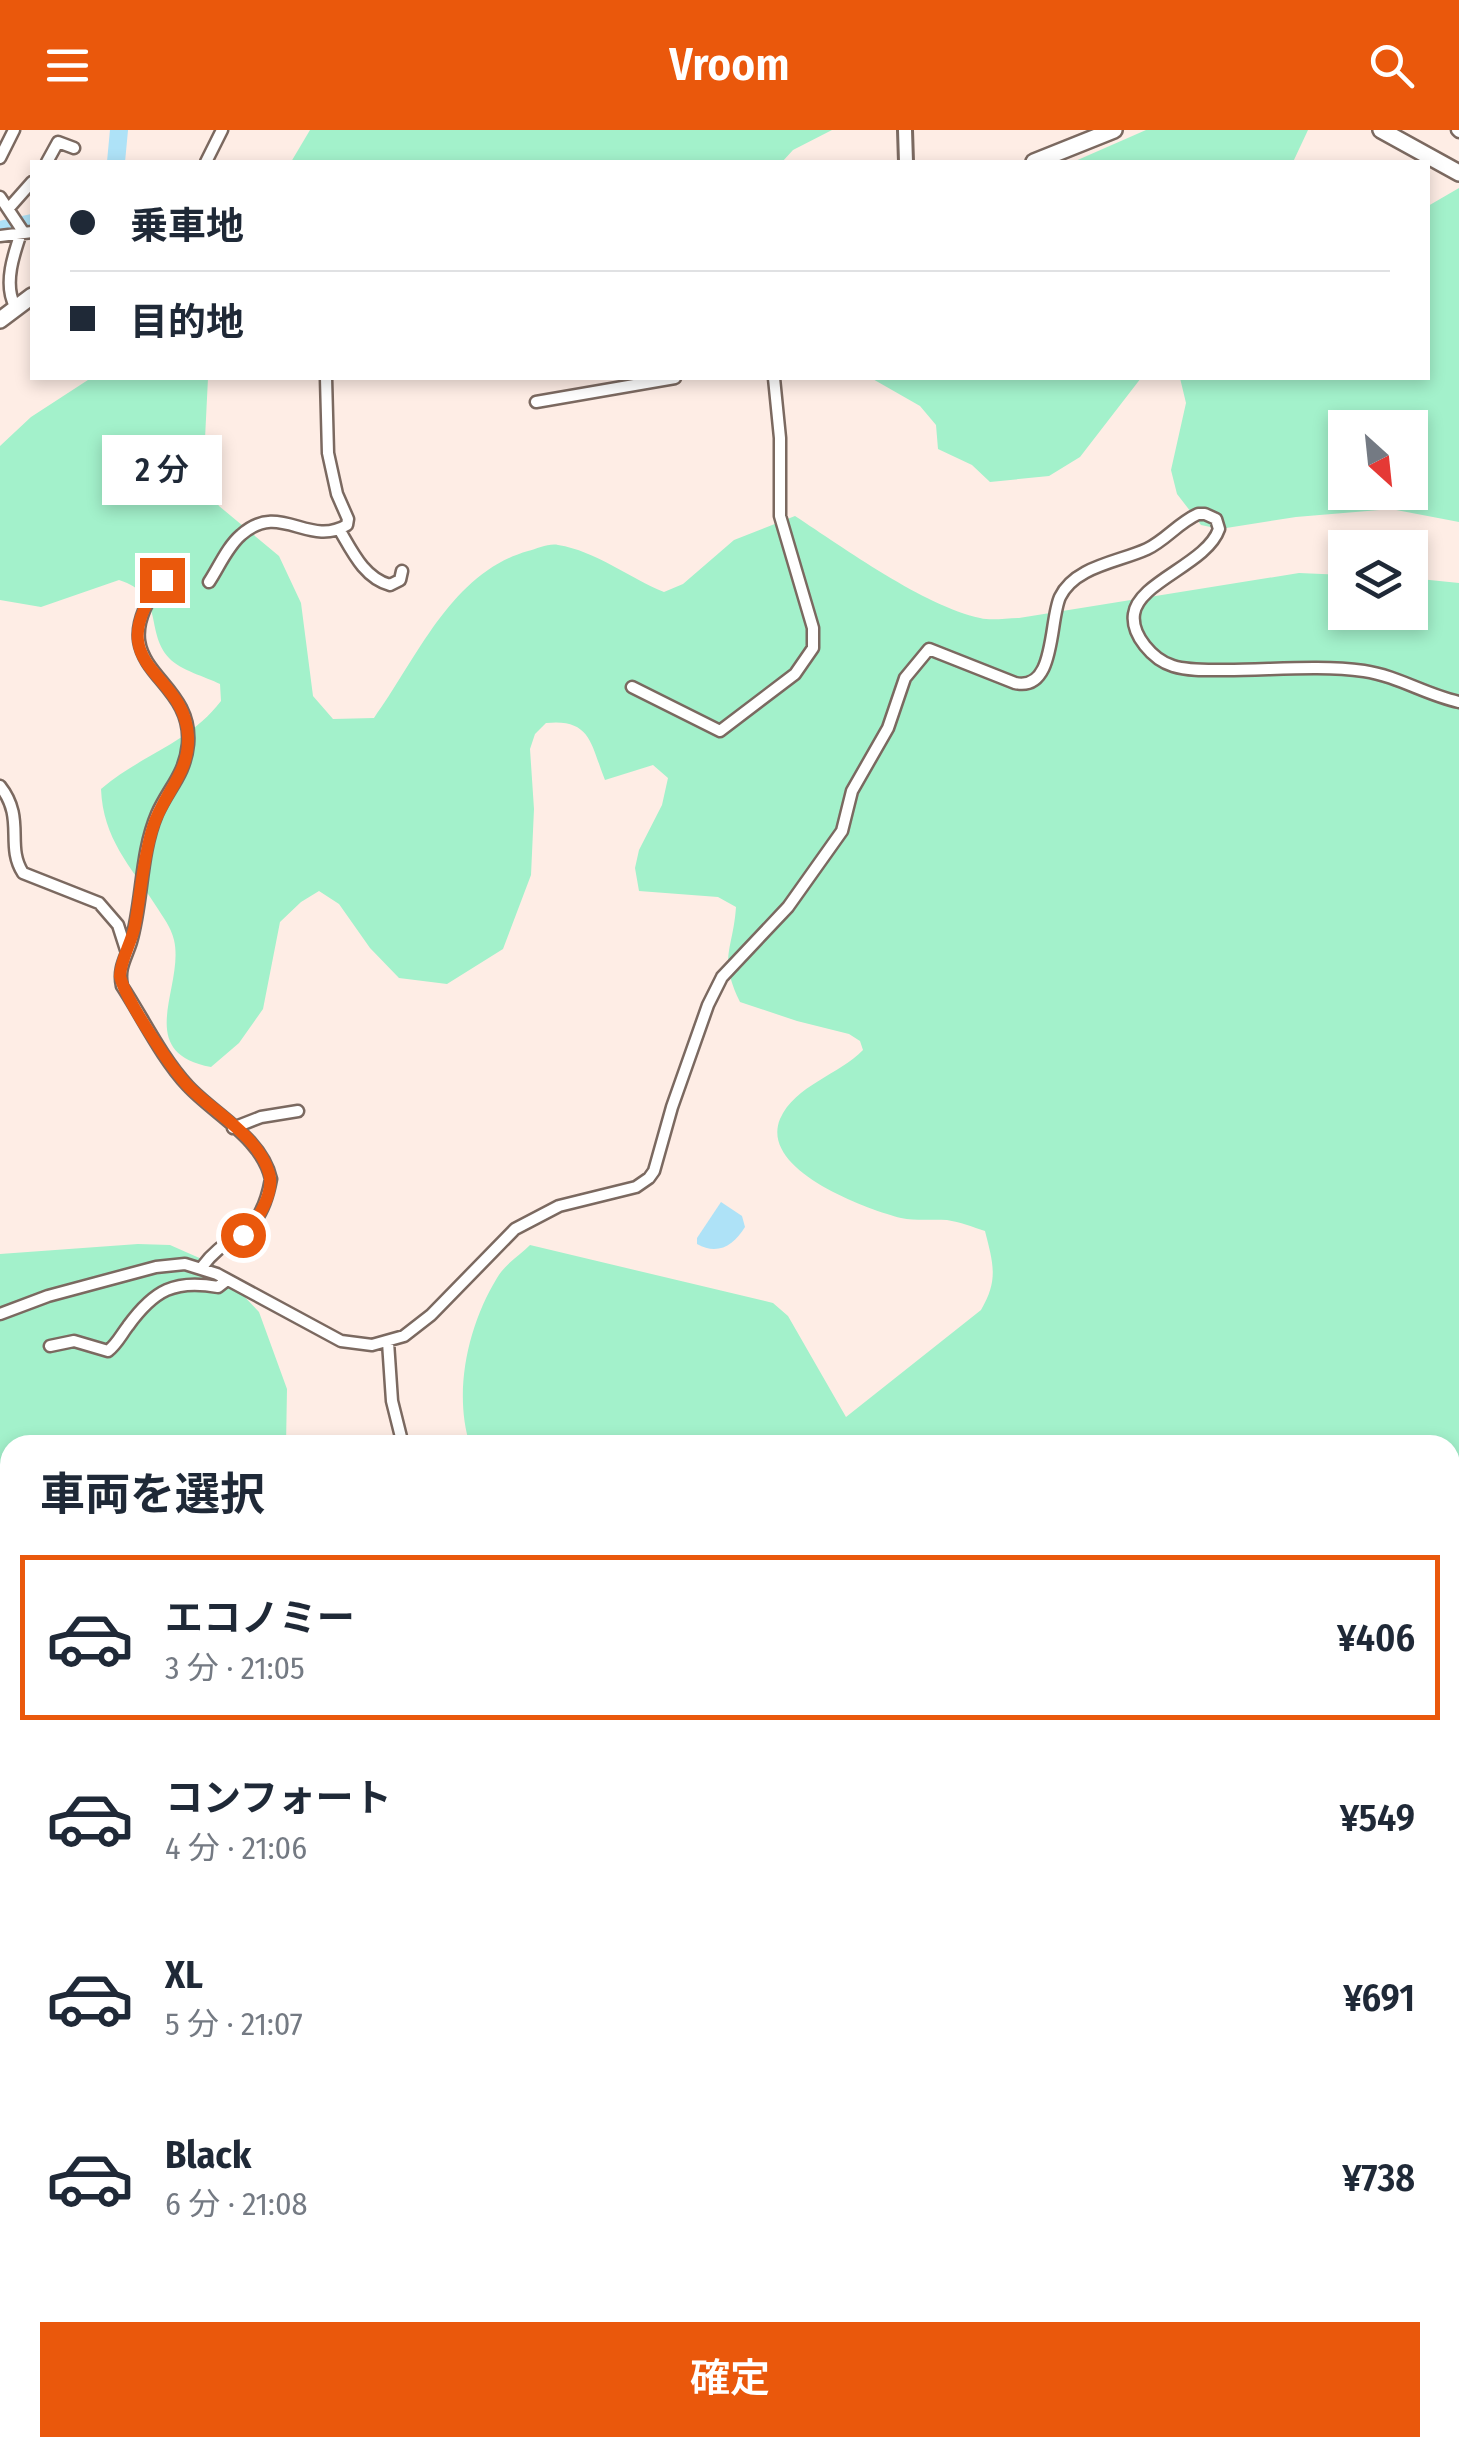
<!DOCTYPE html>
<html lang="ja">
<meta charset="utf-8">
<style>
:root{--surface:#fff;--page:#f6f6f7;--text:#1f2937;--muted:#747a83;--line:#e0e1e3;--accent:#ea580c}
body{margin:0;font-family:"Fira Sans Condensed","Noto Sans JP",sans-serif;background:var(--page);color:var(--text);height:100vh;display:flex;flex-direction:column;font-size:38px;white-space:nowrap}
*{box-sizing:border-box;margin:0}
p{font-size:32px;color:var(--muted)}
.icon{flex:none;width:55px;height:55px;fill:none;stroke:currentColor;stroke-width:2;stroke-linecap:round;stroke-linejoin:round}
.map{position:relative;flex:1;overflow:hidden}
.drawer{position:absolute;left:0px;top:1305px;width:1460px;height:1022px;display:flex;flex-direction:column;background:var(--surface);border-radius:30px 30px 0 0;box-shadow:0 5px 15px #0003}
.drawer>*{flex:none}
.guide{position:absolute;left:30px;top:30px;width:1400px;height:220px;border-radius:0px;box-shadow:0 5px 15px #0003;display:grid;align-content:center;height:220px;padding:0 40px;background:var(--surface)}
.needle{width:65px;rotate:153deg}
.fabs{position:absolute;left:1328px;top:280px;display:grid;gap:20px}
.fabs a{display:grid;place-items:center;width:100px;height:100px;border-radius:0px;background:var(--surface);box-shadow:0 5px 15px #0003;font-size:50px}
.end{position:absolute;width:45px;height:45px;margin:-22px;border:12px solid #ea580c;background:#fff;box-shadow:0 0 0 5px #fff}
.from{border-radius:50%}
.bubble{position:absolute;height:70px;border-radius:0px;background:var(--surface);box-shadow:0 5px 15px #0003;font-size:32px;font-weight:600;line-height:70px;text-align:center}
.guide b{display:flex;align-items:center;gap:35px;height:95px;font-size:38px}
.guide b+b{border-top:2px solid var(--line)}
.guide i{width:25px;height:25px;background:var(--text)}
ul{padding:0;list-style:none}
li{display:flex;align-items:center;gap:30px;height:165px;margin:0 20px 15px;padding:0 20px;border:5px solid transparent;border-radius:0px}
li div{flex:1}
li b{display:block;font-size:38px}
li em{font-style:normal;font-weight:600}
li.on{border-color:var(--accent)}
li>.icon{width:90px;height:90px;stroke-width:1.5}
h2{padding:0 40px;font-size:45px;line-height:120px}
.cta{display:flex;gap:20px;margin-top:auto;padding:20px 40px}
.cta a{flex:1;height:115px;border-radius:0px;background:var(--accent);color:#fff;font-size:40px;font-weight:600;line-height:115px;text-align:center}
header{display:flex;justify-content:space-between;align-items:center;height:130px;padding:0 40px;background:var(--accent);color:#fff;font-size:45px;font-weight:600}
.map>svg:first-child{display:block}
</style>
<header><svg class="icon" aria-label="menu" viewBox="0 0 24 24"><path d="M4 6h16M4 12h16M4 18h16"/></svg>Vroom<svg class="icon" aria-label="search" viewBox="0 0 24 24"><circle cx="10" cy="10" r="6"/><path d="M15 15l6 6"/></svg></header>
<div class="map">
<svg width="1459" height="2327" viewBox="0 0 1459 2327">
<rect width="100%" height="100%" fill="#feede5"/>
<!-- green -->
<path fill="#a3f1cb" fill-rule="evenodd" d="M310,0H832L793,20L782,32H291Z
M1146,0H1308L1293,32H1073Z
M1459,58V392L1391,379L1296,387L1220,399L1201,395L1177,364L1171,340L1186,273L1180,248H1428V76ZM1345,298H1410V362H1345Z
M91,248H208L203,349L219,376L279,426L301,473L313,566L333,589L374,588C418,527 451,443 528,421C537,419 549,413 558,415C596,421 629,448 664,462L683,454L734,410L795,386C844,418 924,476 980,488C992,491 1006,488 1019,488L1299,443L1345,445V482H1410V448L1459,453V2026L1450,2037V1315H470C453,1262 468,1195 497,1148C504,1135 520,1125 530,1115L773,1173L788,1186L846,1287L981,1180C999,1150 993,1133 985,1101C973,1097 960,1092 947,1090C932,1089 916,1091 901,1088C866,1079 759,1040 780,989C795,955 839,945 863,920L860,911L849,904L797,891L740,872C718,827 733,821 736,777L718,767L639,761L635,738L639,720L662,675L668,648L653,635L605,650C591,616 592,588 546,593L535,604L530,619L534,679L531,745L503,819L447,854L399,848L370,818L339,774L319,761L301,772L280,792L263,879L239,913L211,937C132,922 185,857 174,810C171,797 163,787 156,776C130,735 103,709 101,659C142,624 188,614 221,571L220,554C206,547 180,540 169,528C144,500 166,465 119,450L41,477L0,470V316L31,287Z
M871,248H1141L1080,327L1049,346L990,352L972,335L938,319L936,295L920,276Z
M138,1114L170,1115L213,1134L259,1182L287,1259L286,1315H10V2142L0,2132V1124Z
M345,2318H569L578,2325L334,2327Z
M765,2318H964L963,2327H765Z"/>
<!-- water -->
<path fill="#aee2f7" d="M721,1072L742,1086L745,1097C734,1115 718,1126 697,1114V1108Z"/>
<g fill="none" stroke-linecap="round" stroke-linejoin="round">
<!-- stream -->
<path stroke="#aee2f7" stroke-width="2.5" d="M0,2151L6,2167"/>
<!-- river -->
<path stroke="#aee2f7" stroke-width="18" d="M116,32L119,0
M0,100L32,93"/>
<defs>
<path id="minor" d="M1457,0L1459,2
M0,28L14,0
M47,32L58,12L74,18
M206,32L222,0
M0,67L22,100C14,123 3,154 15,176
M9,78L32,52
M0,106L32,102
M536,272L675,248
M339,399C352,421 364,448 390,455L400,450L402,441
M162,450C95,540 194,543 188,614C185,645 169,657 157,684C140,724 143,770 131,812C126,828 118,838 122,856C143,888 161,927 188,956C215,985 262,1008 271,1049C259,1114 230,1098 202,1137
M209,452C219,437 227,417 241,405C280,370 308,418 347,395L348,389L337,364L328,323L326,248
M632,557L720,601L795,544L813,518V498L780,386V308L774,248
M0,656C26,689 5,715 23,743L99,773L118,795L127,823
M233,998L261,987L298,981
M0,1184L48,1166L156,1137L185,1134L217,1144L341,1211L372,1215L404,1206L431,1185L515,1099L559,1076L636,1057L649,1048L654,1041L672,977L708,875L722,847L788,777L842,701L852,661L888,598L905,548L929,519L1015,553C1056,562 1049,491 1060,467C1075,436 1119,432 1147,419C1166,410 1178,393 1198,384H1205L1216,389L1219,399C1207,434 1138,452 1134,484C1131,505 1153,530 1173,536C1189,541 1209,540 1226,540C1271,540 1320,535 1364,541C1398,546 1426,565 1459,572
M388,1212L392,1271L403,1315
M50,1216L74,1211L108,1221C117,1214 121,1205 128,1196C154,1160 175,1149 218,1157L227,1150
M1450,2063L1459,2079
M0,2229L10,2240
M3,2284L10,2279
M112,2318L130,2327
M998,2318L1014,2327
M1291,2318V2327
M317,2327L330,2318
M602,2327L607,2318
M982,2327L990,2318
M1357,2327C1371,2320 1388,2318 1401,2327"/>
<path id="major" d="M905,0L906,32"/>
<path id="highway" d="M1381,0L1459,43
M1034,32L1114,0
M0,190L32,166"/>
</defs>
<!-- minor casing -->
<use href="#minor" stroke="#7b6960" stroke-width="15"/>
<!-- major casing -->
<use href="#major" stroke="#7b6960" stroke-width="18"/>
<!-- highway casing -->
<use href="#highway" stroke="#7b6960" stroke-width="20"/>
<!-- minor -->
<use href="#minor" stroke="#fff" stroke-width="10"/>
<!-- major -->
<use href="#major" stroke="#fff" stroke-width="12"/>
<!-- highway -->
<use href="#highway" stroke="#fff" stroke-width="15"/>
</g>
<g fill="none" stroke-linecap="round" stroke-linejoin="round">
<!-- route -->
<path stroke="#ea580c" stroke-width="12" d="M162,450C96,538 185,540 188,606C190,643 163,664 153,697C143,728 141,762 135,795C132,812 121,828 120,846C125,869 172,940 190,958C215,983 259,1007 269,1043C275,1063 257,1092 243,1105"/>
</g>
</svg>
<div class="fabs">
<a><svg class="needle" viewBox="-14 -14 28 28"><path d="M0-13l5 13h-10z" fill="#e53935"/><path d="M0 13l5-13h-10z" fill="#747a83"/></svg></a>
<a><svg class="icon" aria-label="layers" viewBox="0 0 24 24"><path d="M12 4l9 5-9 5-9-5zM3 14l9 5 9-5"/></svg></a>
</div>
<i class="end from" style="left:243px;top:1105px"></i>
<i class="end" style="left:162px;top:450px"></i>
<div class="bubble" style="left:102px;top:305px;width:120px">2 分</div>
<div class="guide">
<b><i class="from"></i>乗車地</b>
<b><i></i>目的地</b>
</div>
<section class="drawer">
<h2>車両を選択</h2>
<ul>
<li class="on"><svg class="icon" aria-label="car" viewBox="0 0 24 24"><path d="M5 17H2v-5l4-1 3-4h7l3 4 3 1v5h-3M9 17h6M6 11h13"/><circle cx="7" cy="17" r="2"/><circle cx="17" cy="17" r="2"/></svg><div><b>エコノミー</b><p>3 分 · 21:05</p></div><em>¥406</em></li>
<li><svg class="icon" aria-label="car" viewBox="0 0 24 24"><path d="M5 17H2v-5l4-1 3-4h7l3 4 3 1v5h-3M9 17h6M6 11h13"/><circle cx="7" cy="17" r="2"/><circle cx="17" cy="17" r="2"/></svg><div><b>コンフォート</b><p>4 分 · 21:06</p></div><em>¥549</em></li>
<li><svg class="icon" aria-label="car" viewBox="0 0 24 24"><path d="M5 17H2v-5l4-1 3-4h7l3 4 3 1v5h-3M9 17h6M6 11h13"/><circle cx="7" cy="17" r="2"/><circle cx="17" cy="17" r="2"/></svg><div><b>XL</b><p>5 分 · 21:07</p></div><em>¥691</em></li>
<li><svg class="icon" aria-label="car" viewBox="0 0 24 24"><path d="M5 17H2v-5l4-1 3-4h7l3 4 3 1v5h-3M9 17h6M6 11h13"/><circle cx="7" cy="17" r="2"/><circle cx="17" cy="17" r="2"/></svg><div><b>Black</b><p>6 分 · 21:08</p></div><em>¥738</em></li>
</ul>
<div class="cta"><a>確定</a></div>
</section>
</div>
